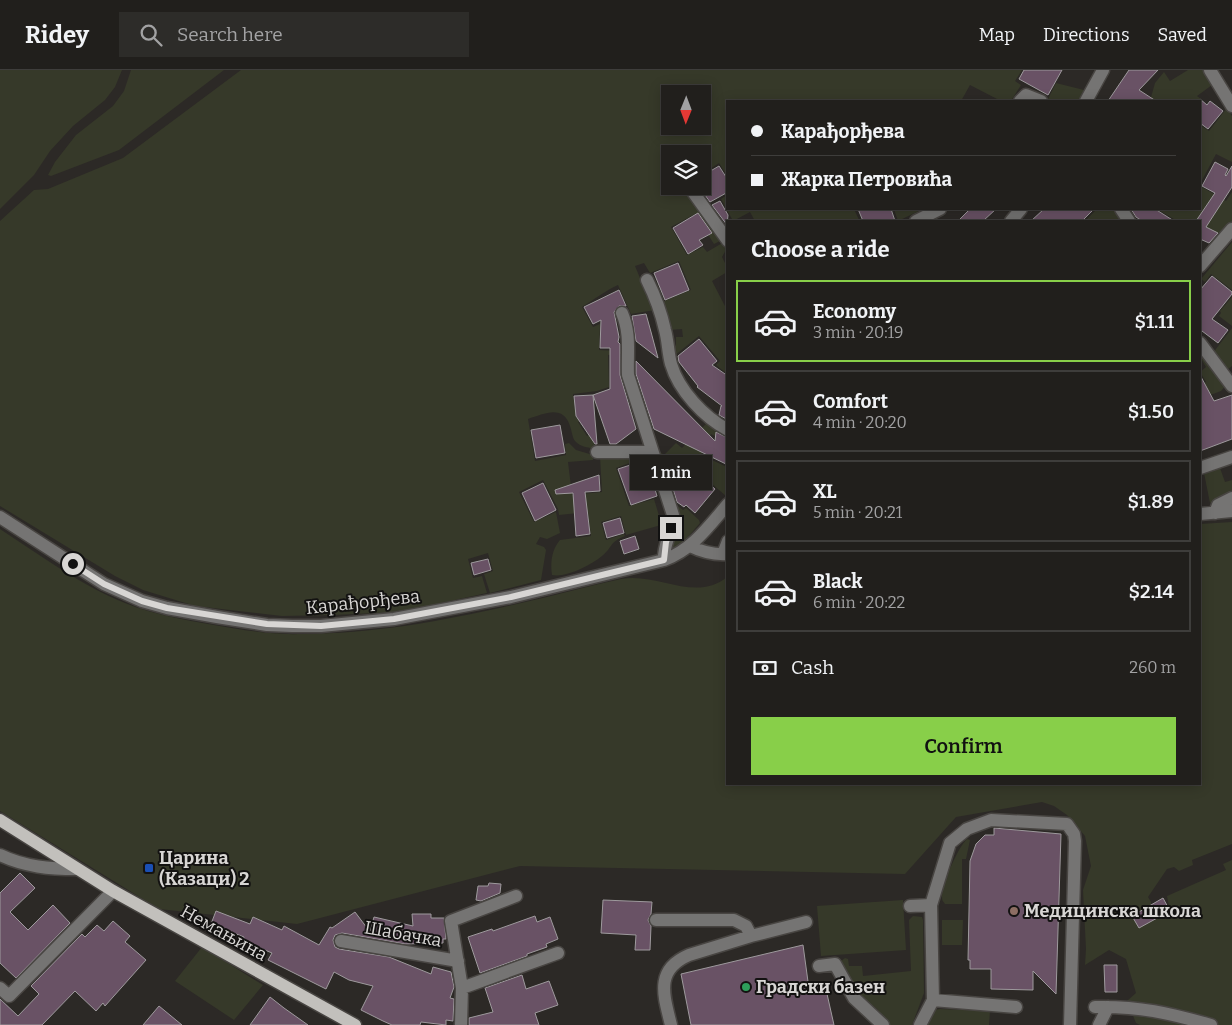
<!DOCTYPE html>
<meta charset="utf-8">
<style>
:root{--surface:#211f1c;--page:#2d2c29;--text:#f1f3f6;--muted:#a2a2a3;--line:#3e3d3b;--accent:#88cf49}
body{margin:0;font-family:Bitter,serif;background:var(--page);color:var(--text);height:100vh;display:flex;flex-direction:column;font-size:19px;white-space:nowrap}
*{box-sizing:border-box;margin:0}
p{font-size:16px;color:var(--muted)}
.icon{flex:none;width:28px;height:28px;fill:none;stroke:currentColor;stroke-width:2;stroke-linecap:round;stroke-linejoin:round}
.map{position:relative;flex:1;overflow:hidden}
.details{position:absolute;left:726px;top:150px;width:475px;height:565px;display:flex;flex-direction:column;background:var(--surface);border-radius:0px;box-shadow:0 2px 12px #0003,0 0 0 1px var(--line)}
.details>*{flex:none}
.banner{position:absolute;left:726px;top:30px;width:475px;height:110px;border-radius:0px;box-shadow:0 2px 12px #0003,0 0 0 1px var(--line);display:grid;align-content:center;height:110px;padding:0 25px;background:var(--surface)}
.needle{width:32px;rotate:181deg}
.tools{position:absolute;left:661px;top:15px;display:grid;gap:10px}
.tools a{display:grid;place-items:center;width:50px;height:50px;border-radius:0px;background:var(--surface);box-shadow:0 2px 12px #0003,0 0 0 1px var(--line);font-size:25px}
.end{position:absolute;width:22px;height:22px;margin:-11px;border:6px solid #d8d6d4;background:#111;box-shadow:0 0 0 2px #111}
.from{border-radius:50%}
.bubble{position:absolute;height:35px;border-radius:0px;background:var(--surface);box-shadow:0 2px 12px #0003,0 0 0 1px var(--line);font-size:16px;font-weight:600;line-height:35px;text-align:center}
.banner b{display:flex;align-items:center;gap:18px;height:48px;font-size:19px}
.banner b+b{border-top:1px solid var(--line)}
.banner i{width:12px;height:12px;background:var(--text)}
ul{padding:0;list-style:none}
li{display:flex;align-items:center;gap:15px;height:82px;margin:0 10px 8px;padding:0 15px;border:2px solid var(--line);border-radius:0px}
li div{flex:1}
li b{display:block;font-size:19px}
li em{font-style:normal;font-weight:600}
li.current{border-color:var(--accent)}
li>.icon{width:45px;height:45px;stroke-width:1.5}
h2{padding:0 25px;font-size:22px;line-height:60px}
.pay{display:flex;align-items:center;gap:12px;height:55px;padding:0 25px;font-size:19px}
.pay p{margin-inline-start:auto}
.action{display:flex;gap:10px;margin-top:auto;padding:10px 25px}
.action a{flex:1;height:58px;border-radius:0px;background:var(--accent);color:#111;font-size:20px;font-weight:600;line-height:58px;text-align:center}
header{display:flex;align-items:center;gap:30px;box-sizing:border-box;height:70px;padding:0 25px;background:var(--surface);border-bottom:1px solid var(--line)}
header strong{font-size:24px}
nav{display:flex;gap:28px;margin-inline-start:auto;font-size:18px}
.search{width:350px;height:45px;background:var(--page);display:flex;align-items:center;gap:12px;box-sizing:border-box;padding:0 18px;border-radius:0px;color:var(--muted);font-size:19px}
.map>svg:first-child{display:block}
</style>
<header>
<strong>Ridey</strong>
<div class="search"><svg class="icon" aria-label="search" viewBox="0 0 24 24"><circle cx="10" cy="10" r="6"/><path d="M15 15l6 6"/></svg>Search here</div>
<nav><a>Map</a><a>Directions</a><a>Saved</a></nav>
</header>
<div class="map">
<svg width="1232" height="955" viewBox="0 0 1232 955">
<rect width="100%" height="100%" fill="#2c2926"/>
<!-- green -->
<path fill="#363929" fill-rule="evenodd" d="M0,0H122L115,17L105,30L73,56L50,81L34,105L0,139Z
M131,0H224L119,80L51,106L48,105L55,92L76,65L113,36L124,21Z
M241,0H1022L1015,11L1021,15L1011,31H1001L970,15L961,31H728L727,106L719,93L703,104L702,84H670V116H687L722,170L714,174L695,144L671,157L687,185L703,177L707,182L724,172L727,178L722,187L727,197V202L712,211L727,240V304L716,295L720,291L699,266L674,286L672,279L676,275V267H683L682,259L669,260L662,232L691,220L679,191L650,203L644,193L635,196L640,208L643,209L655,240L631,244L618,215C605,221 595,229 582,237L593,257L600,254L599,280L620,281L621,284L608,285L609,317L597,321L573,324L576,348L586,346L578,352L587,366L594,362L596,365L591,368L597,379C590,378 580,377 575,371C572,367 572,361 570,356C563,334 544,344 528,349L535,391L566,385L565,374L569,373L576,380L593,385V390L568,392L572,425L602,422L600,386H636L638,390L616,398L629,436L654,429L660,449L668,447V453L626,465L621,446L601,452L606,470L624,464L625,466C608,473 614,476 602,486C591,495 566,508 552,505C550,493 552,479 560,470L591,466L588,442L559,445L558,439L543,410L519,422L534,452L556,442L560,463L547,469L540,467L536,474L544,477L546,480L541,510L490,523L484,504L493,501L488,483L468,489L473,508L482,506L487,523L400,542L333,545L282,546L195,536L143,520L115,506L0,436V151L34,120L48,119L123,88ZM670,24H702V56H670Z
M1188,0H1203L1212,15L1197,26L1201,29L1199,31H1150L1155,13L1164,2L1170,11Z
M1056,13L1084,20L1078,31H1054L1048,29Z
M1227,38L1232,46V92L1216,84L1200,114V55L1209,61Z
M1200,116L1226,131L1232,122V152L1220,165L1211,159L1209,162L1200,151H1177L1157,139H1200Z
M727,125L728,139H854L859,150L755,151L750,142L733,151L721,129Z
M894,139H923L898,151Z
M1097,139H1116L1119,151H1085Z
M1232,172V220L1211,204L1205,212L1201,209Z
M1232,227V256L1219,246L1221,243L1220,241Z
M1232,258V296L1227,300L1213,283Z
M1200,278L1227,314L1221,321L1200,329V316L1206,312L1200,302L1206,297L1200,287Z
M708,352L727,364V372L711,364L701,385L727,397V425L726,426L684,390L667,410L658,383L659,381L664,385L676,373L682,378Z
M1220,398L1225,412L1232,410V424L1210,433L1204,403Z
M674,433L683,440L686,438L699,450L700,453L682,474L672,480V474L679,450Z
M1232,452V774L1192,790L1193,795L1179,801L1174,797L1167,799L1148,827L1151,832L1152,851L1170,841L1167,826L1226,800L1223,794L1232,790V955H1140L1136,953L1127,931L1136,923L1126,889L1109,880L1085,895L1086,879L1083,820L1091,796L1085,766L1067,745L1054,736L1042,732L956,747L905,804L520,796L297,854L159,839L0,741V459C40,485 80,515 125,533C153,544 184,550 214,555C242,560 272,565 301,564C375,564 449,550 521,533C554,526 587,516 621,509C657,502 696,533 727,507L728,714H1200V454Z
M967,769L970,770L966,789H962V834H945C943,831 942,831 942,827C942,814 958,777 967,769Z
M903,830L906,880L821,886L817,836Z
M913,846L922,847L923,850L924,923L912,955H889L877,939L858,924L841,891L845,888L848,889L849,896H862L863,906L911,901L909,850Z
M942,850H963L962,875H942Z
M202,877L263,915L234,950L175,911Z
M940,939L990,941L989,955H925L934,940Z"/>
<!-- building -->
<path fill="#695265" stroke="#9e9a9d" d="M1024,0H1062L1048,25L1019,9Z
M1129,0H1158L1139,20L1156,31H1108Z
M1200,29L1207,35L1210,31L1223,41L1208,59L1200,53Z
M1215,92L1228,99L1225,105L1226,106L1232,96V117L1206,157L1218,163L1209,173L1200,169V151H1196L1215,123L1202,116Z
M719,96L728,110V122L710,132L702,121V106Z
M720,131L728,145L727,155L712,135Z
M858,139H891L895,151H863Z
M970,139H996L983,151H958Z
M1044,139H1094L1082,151H1031Z
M1131,139H1155L1174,151H1142L1136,147Z
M698,143L712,163L699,170L703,175L688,184L673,158Z
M678,193L689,220L665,230L654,203Z
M1212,206L1232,222V224L1212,249L1228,260L1218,273L1202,261L1200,264V220Z
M619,220L626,236H619L614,242L619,267L618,272L620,274V305L636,359L616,374H610L593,325L597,374H595L576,346L574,326L593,325L610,319V278H600L601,250L593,254L584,237Z
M646,244L651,262L658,288L636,271L632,246Z
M699,269L717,291L712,295L728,306V350L719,345L721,336H722L697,317L698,316L679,292L678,286Z
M636,291L715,371L716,362L728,368V395L654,359L636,304Z
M1200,305L1214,331L1232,325V369L1200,381Z
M560,355L565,383L536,388L531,360Z
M646,390L657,426L631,435L618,399Z
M684,393L715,419L695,443L686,435L684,437L677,432L670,409Z
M599,405L600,421L585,422L590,464L576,466L573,423L556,424L555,420Z
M543,413L556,440L535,451L522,423Z
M620,448L624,463L607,468L603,453Z
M635,466L639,479L624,484L620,471Z
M488,489L491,500L474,505L471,493Z
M994,758L1061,764L1056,924L1033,901V920L991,919V899H970V890H968L970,791L976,774L985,765H994Z
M20,803L35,818L10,842L28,860L53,835L70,853L16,908L0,893V823Z
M489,813L501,814L500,823L481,831L476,830L478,816H488Z
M1163,828L1170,841L1139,858L1132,846Z
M603,830L652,832L651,844L648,850L651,856L650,880H635L636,865L601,863Z
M216,841L250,854L253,847L282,860L284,856L319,875L330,857L332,858L355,842L370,862L374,847L413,856L412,844H431V848H444L446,869H443V873L405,874L342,863L335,865L333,870L335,877L339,879L389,887L431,904L433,897L451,902L454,917L450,928L454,929L453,951L446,950V955L421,952L420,955H392L383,951L361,940L373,916L349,910L334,902L326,919L268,890L272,883L243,871L244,867L211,854Z
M535,846L537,852L550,847L558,869L546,874L547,877L527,884V886L480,903L468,867L492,859L493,861Z
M113,851L130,866L125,872L146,890L105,936L103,933L96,941L75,921L42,955H0V929L18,946L39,924L31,916L82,864L85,867L97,855L104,861Z
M803,875L809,919L825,915L834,955H691L681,904Z
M1104,895H1117V922H1105Z
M522,905L526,919L549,911L558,935L535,943L539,955H469V948L493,942L485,918Z
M270,927L284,938L308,955H250Z
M159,936L182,955H143Z"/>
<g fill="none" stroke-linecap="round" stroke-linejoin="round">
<defs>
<path id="minor" d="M1210,0L1232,36
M1020,31L1026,25L1041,31
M1086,31L1103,0
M693,122L728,171
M1121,139L1129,151
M916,151L940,139
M1011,151L1021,139
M1200,196L1232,159
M647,210C655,226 661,242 665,260C668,271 668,283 671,294C679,321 704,347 728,360
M622,243C631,264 627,284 628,305L673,445C673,461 663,474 664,490
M1200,273L1232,316
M597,382H652
M1200,398L1232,387
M1215,443L1218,435L1232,428
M1200,444L1232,441
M0,447L104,514L142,531L167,538L217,547L267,555L292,556H321L394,549L511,527L664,490C692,480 709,456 728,434
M690,476C702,482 714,485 728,484
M723,484L728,471
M0,785C25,797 50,799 77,799
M910,836L931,835
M656,850H734L746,856L751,866L689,885C654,900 664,926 671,955
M751,866L806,852
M341,871L458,891
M819,896L835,894L854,928L883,955
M0,918L9,926L113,821
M462,918L558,883
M933,930L1016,937
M1095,937C1139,936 1169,943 1211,955
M461,955L462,918L451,851L516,826
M920,955L933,930L931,835L950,773L967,759L991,750L1067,754L1074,764L1075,771L1070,955
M1099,955L1108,937"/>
<path id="major" d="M0,750L113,821L355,955"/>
</defs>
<!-- minor casing -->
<use href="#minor" stroke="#484542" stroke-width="15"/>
<!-- major casing -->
<use href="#major" stroke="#484542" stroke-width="15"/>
<!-- minor -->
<use href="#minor" stroke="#757473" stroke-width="12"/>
<!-- major -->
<use href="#major" stroke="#c2c0bc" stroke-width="12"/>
</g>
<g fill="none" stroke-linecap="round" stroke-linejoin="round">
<!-- route -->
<path stroke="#d8d6d4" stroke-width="6" d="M73,494L104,514L142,531L167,538L267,554L321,556L394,549L511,527L664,490L666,472L671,458"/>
</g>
<!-- markers -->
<rect fill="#1a4fb4" stroke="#131211" stroke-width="2" x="144" y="793" width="10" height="10" rx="2.5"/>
<circle fill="#8d6e63" stroke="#131211" stroke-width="2" cx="1014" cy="841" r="5"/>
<circle fill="#2e9e5b" stroke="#131211" stroke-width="2" cx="746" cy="917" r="5"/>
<g text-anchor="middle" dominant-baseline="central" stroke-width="4" stroke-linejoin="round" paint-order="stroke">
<!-- street labels -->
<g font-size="18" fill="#d8d6d4" stroke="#131211">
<text transform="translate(363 532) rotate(-6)">Карађорђева</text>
<text transform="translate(224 863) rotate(29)">Немањина</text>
<text transform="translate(403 864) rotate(10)">Шабачка</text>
</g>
<!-- poi labels -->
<g font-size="18" font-weight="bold" fill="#d8d6d4" stroke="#131211" text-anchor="start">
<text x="159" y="788">Царина<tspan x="159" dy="21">(Казаци) 2</tspan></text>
<text x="1024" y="841">Медицинска школа</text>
<text x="756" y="917">Градски базен</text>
</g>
</g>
</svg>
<div class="tools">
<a><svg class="needle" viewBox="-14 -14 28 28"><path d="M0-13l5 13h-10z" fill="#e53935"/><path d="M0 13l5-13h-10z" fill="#a2a2a3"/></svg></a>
<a><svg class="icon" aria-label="layers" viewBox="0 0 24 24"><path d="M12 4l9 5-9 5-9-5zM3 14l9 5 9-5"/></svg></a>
</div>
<i class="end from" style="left:73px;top:494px"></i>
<i class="end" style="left:671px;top:458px"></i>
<div class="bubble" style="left:630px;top:385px;width:82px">1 min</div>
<div class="banner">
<b><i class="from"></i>Карађорђева</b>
<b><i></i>Жарка Петровића</b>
</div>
<section class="details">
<h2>Choose a ride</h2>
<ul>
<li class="current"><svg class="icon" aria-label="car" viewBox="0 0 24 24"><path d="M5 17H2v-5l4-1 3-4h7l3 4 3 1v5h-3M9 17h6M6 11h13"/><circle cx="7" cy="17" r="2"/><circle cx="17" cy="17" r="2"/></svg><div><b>Economy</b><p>3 min · 20:19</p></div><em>$1.11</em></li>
<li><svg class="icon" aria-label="car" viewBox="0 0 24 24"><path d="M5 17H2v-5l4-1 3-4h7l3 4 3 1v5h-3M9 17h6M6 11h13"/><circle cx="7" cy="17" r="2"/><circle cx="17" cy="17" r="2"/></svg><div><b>Comfort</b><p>4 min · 20:20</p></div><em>$1.50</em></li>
<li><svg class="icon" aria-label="car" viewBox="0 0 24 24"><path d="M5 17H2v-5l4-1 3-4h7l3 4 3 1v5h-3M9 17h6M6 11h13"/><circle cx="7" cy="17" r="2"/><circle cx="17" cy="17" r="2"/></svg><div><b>XL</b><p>5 min · 20:21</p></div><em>$1.89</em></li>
<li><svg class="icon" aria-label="car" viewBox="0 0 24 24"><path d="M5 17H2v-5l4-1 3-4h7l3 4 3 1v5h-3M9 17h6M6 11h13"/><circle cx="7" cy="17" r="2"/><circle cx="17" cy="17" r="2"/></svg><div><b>Black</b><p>6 min · 20:22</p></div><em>$2.14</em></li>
</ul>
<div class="pay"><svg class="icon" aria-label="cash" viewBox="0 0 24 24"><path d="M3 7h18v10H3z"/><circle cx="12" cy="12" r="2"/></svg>Cash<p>260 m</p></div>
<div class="action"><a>Confirm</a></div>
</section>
</div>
